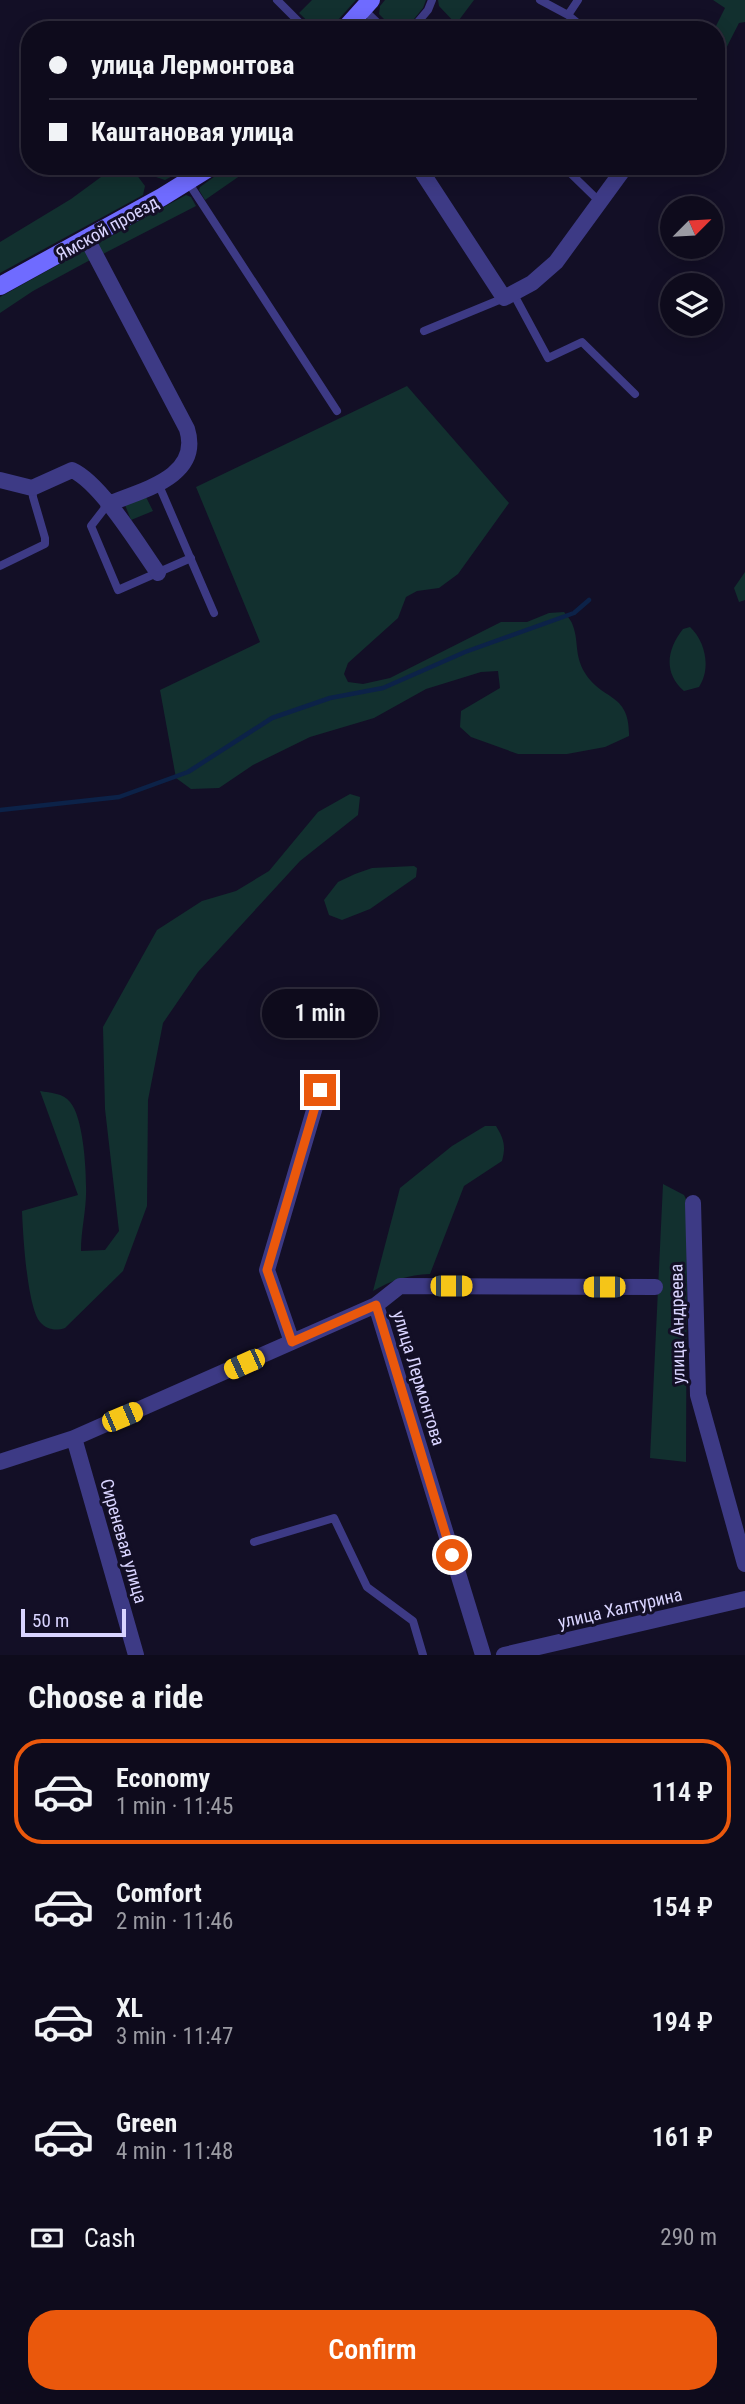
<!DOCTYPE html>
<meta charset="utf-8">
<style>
:root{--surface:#0e0b1c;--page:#1c1929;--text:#f1f3f6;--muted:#9b9ba3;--line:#2e2b3b;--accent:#ea580c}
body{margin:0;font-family:"Roboto Condensed",sans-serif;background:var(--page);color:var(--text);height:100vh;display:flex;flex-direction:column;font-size:26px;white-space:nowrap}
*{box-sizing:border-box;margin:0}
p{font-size:23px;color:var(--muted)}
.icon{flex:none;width:38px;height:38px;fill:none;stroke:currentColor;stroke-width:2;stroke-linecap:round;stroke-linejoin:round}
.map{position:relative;height:1655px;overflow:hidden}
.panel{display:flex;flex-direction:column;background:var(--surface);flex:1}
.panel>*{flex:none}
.guide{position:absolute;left:21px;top:21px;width:704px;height:154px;border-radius:28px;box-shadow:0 4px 18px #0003,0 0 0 2px var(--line);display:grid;align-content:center;height:154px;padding:0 28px;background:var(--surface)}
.needle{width:46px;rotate:66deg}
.tools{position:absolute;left:660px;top:196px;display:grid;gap:14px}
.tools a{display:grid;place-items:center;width:63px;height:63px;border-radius:50%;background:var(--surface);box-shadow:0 4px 18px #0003,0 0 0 2px var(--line);font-size:35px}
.scale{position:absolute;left:21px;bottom:18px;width:105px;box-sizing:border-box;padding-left:7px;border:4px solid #d9d4ff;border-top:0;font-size:19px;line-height:24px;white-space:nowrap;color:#d9d4ff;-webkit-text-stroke:5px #130f26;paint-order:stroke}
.end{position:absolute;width:32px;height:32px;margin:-16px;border:9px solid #ea580c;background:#fff;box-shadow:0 0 0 4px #fff}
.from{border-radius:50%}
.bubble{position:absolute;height:49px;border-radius:24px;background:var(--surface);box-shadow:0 4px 18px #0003,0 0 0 2px var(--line);font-size:23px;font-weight:600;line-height:49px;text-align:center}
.car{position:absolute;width:21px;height:42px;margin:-21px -10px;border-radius:9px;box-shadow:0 0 5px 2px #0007;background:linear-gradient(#f5c518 24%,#345 0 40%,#f5c518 0 76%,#345 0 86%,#f5c518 0)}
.guide b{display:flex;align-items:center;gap:24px;height:66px;font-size:26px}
.guide b+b{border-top:2px solid var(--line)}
.guide i{width:18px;height:18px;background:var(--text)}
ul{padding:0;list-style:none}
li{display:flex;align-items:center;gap:21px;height:105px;margin:0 14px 10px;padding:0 14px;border:4px solid transparent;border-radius:28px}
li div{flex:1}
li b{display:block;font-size:26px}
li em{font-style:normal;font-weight:600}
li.selected{border-color:var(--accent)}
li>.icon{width:63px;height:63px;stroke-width:1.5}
h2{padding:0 28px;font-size:32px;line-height:84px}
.pay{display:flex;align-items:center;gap:18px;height:77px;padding:0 28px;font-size:26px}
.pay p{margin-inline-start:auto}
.action{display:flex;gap:14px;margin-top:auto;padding:14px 28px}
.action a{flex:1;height:80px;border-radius:28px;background:var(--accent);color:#fff;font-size:28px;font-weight:600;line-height:80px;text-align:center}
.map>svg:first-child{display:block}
</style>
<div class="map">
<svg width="745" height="1655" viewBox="0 0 745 1655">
<rect width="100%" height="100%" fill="#130f26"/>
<!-- green -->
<path fill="#12302f" d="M312,0H356L329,30H317L299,13Z
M385,0H426L423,8L405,30H395L379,14L380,6Z
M438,0H474L456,24L439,6Z
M713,0H745V22L739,23L716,68V30H714L725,8Z
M116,166H130L145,186L143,195L0,273V242L71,199Z
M143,166H191L165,180L156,177Z
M229,166H254L205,200L199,190L200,187Z
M186,195L191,197L196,206L101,255L98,245L100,242Z
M83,251L87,252L92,259L33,291L0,313V297Z
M407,386L509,503L458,574L439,588L417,591L406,597L398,618L348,663L344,674L348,682L363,684L390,678L501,622H527L549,613L564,612C567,616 572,621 573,626C579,642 574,655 585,673C602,701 630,692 629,736L605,747L567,754H518L471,737L460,727L461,711L500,688L498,671L481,672L426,689L374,718L310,737L253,765L219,788L191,789L176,778L160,690L260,642L196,487Z
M146,497L153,511L131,520L125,505Z
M745,572V600L739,602L734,588Z
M690,627C706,642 711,669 699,687L684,691C663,673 667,649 683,629Z
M350,794L360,797L358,815L300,861L198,972L163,1023L148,1100L147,1206L123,1271L65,1328C56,1331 47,1330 40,1322C27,1306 23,1234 22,1211L78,1195L40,1091C51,1093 63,1093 70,1102C83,1117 86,1166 86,1186C87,1208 81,1229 81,1251L105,1250L119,1231L105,1109L103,1027L157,930L202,901L236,891L269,871L318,812Z
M414,866L417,868L416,877L370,909L342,920L329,915L324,900L338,882L355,874L372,868Z
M485,1126H496C504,1139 506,1146 502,1161L464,1186L430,1274C408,1275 392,1280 373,1291L400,1188L452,1146Z
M663,1184L684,1195L687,1201L686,1462L650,1458Z"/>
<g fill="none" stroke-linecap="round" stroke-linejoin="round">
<!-- stream -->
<path stroke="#0c2248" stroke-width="4.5" d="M0,810L119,797L188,772L272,718L330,698L383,688L465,652L574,613L589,600"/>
<!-- service -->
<path stroke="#3d3a85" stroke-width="8" d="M277,0L307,30
M540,0L568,15L586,30
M363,9L385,30
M568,15L578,0
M411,30L428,10L432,0
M563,166L601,203
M188,182L337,411
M513,293L548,358L582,342L635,394
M424,331L504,298
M158,483L214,613
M108,504L91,526L118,590L191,558
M0,566L45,544V538L33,497L32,488
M254,1542L334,1518L367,1587L413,1621L423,1655"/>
<!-- minor -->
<path stroke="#3d3a85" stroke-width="16" d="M418,166L504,298L532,283L556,262L626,166
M87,239L187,429C202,477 142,490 108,504
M0,480L32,488L72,470C101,483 139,546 158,573
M693,1203L698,1395L745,1564
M292,1342L267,1270L320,1090
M74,1438L136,1655
M0,1462L74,1438L376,1305
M483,1655L376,1305L400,1286L655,1287
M504,1655L745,1599"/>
<!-- secondary -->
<path stroke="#6f6bff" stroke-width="18" d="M344,30L371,0
M0,286L162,197L212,166"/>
</g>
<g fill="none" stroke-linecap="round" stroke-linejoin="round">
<!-- route -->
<path stroke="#ea580c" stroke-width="9" d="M320,1090L267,1270L292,1342L376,1305L452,1555"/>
</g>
<g text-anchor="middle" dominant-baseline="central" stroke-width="6" stroke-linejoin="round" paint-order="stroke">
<!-- street labels -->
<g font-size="18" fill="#d9d4ff" stroke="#130f26">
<text transform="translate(107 228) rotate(-29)">Ямской проезд</text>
<text transform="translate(677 1324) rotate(-91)">улица Андреева</text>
<text transform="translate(419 1378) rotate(73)">улица Лермонтова</text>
<text transform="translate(124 1541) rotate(74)">Сиреневая улица</text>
<text transform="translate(620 1608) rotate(-13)">улица Халтурина</text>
</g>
</g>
</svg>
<div class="tools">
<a><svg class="needle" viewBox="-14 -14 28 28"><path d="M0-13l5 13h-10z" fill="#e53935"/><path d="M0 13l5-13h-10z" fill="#9b9ba3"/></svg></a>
<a><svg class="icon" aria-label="layers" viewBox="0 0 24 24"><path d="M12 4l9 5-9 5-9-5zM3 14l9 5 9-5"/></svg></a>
</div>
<div class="scale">50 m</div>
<i class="end from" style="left:452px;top:1555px"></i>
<i class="end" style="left:320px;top:1090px"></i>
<div class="bubble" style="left:262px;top:989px;width:116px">1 min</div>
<i class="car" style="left:451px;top:1286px;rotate:90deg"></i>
<i class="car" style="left:604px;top:1287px;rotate:270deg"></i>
<i class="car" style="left:244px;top:1364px;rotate:246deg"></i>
<i class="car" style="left:122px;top:1417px;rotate:67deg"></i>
<div class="guide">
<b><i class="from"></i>улица Лермонтова</b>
<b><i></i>Каштановая улица</b>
</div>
</div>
<section class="panel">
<h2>Choose a ride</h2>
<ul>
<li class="selected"><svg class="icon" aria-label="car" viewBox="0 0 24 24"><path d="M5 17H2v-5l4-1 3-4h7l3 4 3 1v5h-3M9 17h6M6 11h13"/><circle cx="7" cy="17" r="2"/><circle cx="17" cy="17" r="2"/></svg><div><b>Economy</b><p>1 min · 11:45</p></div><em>114 ₽</em></li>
<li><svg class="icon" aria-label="car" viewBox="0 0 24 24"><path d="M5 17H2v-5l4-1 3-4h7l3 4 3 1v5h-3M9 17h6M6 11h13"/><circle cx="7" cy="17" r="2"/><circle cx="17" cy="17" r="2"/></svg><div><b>Comfort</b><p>2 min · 11:46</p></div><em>154 ₽</em></li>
<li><svg class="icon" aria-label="car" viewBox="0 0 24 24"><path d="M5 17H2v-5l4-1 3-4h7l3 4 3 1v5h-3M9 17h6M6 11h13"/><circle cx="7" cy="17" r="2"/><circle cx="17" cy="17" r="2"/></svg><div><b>XL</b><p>3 min · 11:47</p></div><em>194 ₽</em></li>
<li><svg class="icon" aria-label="car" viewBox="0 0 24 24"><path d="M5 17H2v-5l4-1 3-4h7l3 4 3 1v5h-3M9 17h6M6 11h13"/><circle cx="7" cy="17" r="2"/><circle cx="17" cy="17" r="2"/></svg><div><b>Green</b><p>4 min · 11:48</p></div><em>161 ₽</em></li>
</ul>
<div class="pay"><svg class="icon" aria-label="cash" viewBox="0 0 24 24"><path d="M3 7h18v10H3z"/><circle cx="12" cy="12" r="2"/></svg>Cash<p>290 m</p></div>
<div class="action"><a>Confirm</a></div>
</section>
